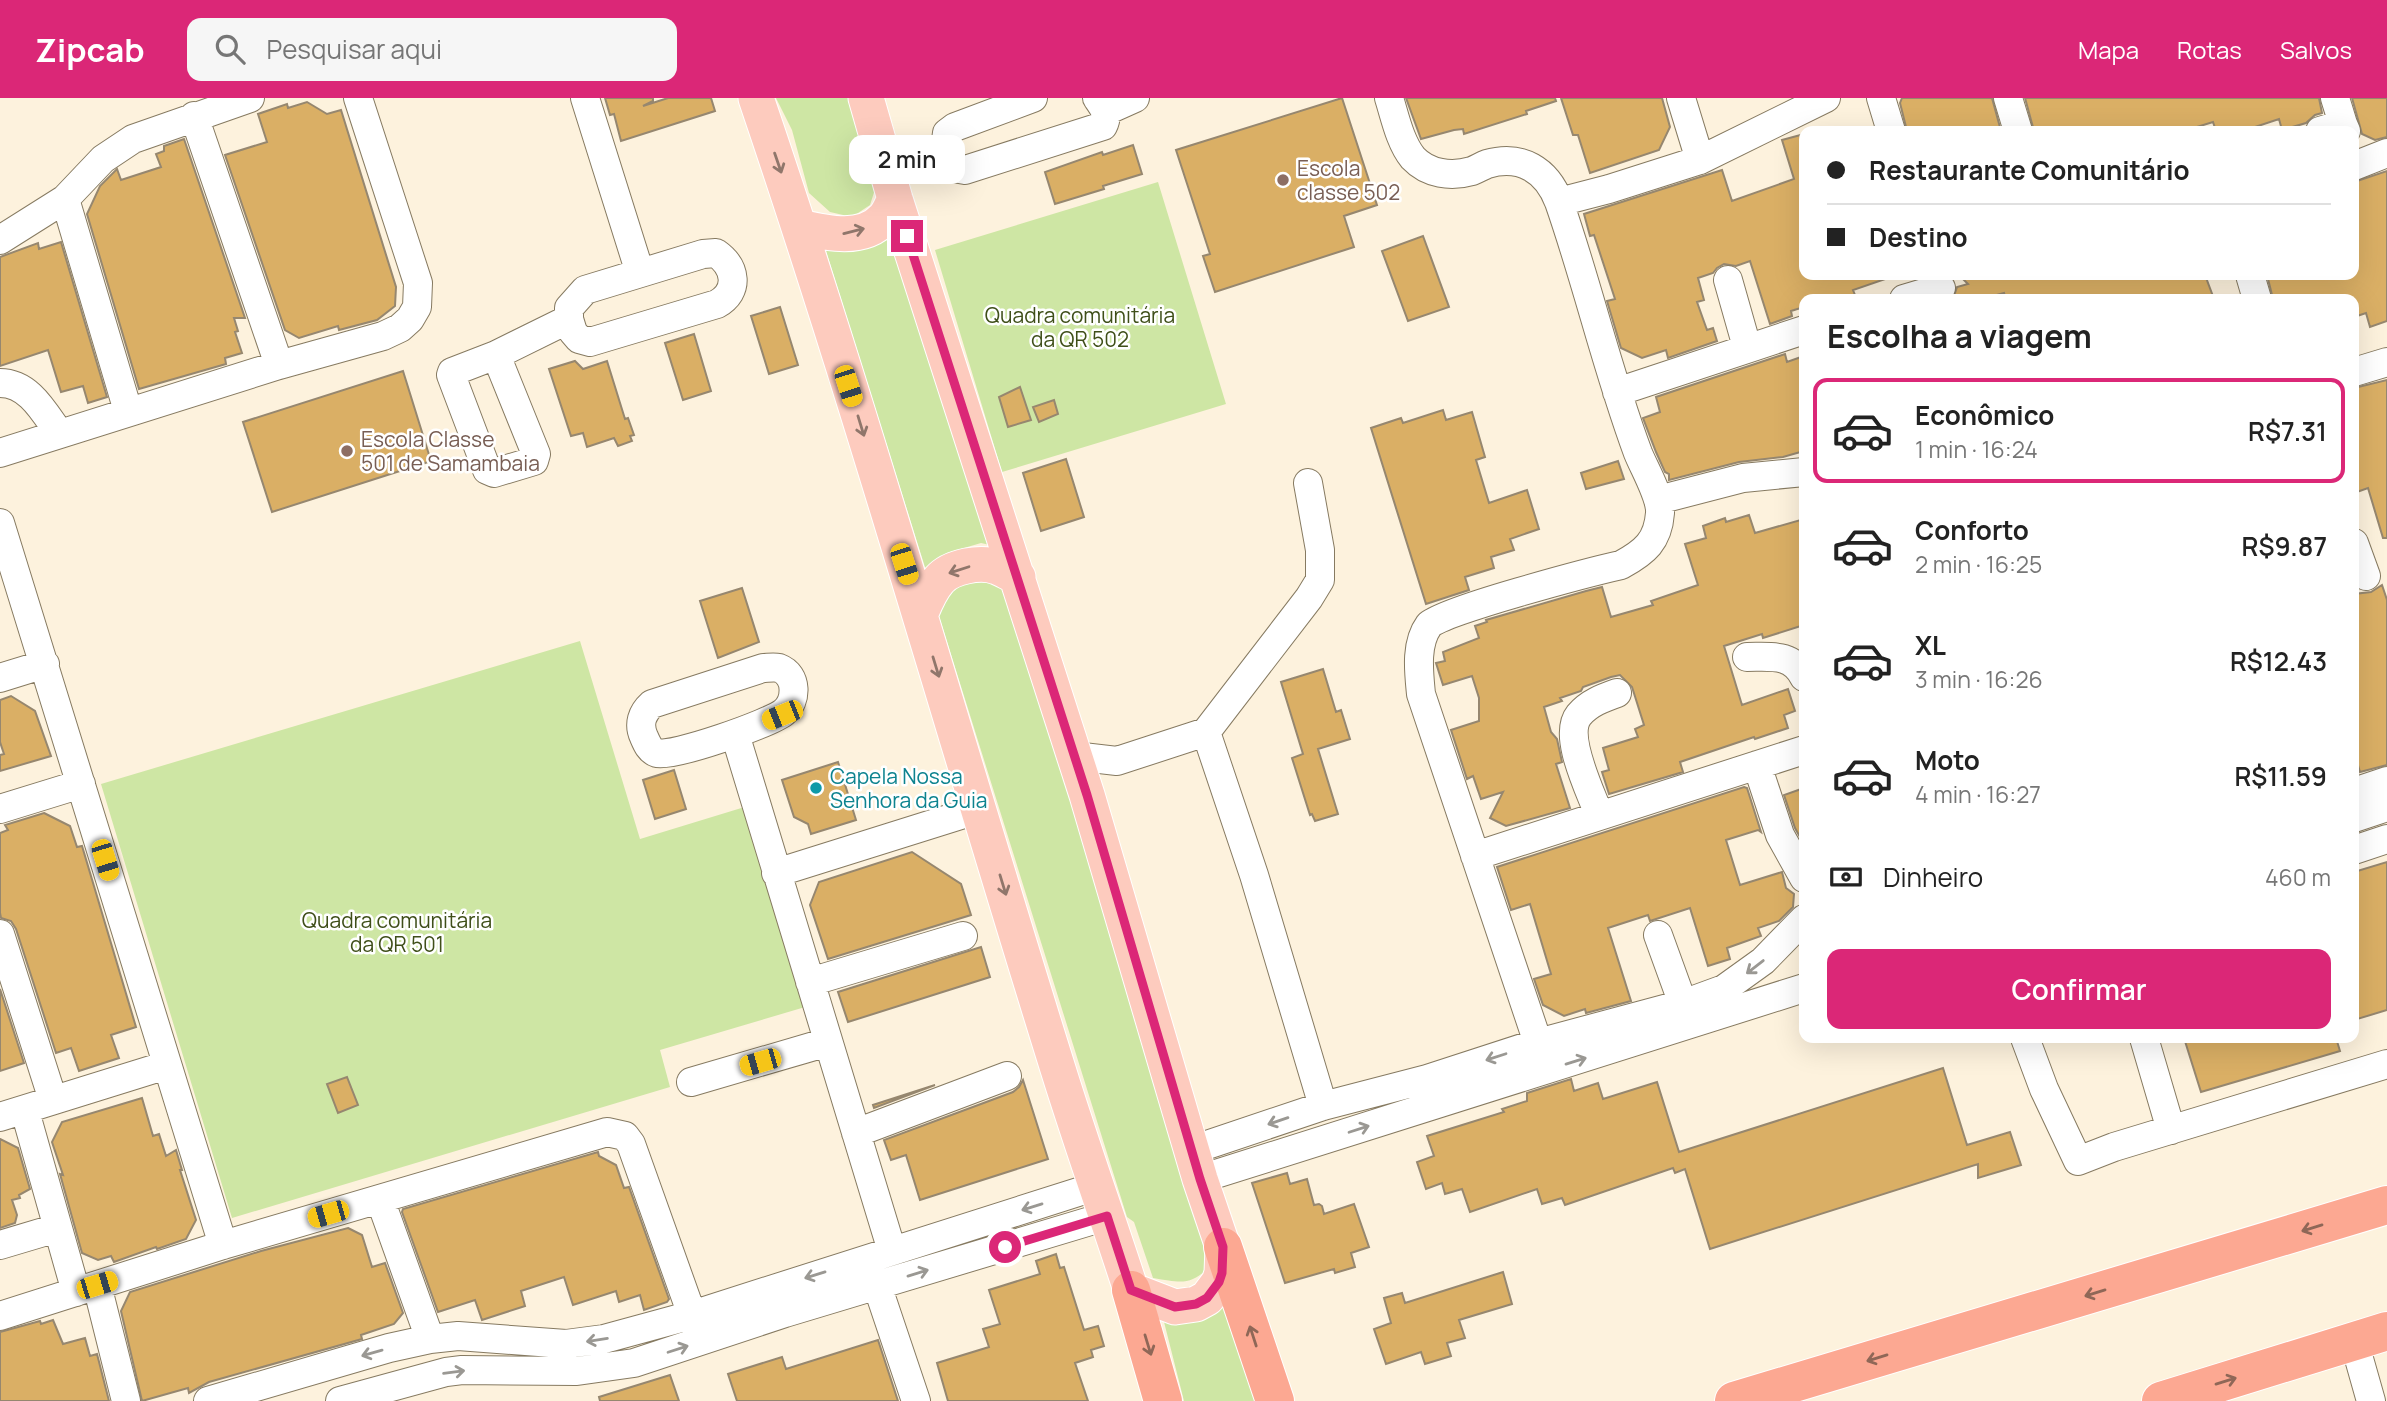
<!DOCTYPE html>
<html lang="pt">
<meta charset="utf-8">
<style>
:root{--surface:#fff;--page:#f6f6f6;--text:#222;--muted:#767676;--line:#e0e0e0;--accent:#db2777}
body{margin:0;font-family:Manrope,sans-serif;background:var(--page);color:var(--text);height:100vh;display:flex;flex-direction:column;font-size:26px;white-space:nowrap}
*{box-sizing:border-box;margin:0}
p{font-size:23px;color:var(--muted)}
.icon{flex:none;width:38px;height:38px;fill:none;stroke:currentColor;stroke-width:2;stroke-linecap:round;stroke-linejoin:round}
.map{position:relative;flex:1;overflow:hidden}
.panel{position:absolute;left:1799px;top:196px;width:560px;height:749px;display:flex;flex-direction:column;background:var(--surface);border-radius:14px;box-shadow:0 7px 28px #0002}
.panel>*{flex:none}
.hud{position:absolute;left:1799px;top:28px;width:560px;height:154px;border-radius:14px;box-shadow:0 7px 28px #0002;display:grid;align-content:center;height:154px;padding:0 28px;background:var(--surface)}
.end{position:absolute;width:32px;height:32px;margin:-16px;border:9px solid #db2777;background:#fff;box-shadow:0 0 0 4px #fff}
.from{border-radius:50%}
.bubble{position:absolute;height:49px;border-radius:14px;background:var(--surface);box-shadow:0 7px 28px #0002;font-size:23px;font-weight:600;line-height:49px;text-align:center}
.car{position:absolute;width:21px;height:42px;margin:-21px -10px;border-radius:9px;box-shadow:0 0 5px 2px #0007;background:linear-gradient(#f5c518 24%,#345 0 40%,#f5c518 0 76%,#345 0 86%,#f5c518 0)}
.hud b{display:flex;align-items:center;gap:24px;height:66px;font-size:26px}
.hud b+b{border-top:2px solid var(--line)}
.hud i{width:18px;height:18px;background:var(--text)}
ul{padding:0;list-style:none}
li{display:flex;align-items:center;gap:21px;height:105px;margin:0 14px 10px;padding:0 14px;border:4px solid transparent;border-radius:14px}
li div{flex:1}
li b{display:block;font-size:26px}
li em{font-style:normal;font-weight:600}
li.selected{border-color:var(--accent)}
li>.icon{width:63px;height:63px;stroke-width:1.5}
h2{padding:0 28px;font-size:32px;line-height:84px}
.pay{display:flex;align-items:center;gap:18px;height:77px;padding:0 28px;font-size:26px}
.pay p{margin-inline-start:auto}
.primary-button{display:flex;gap:14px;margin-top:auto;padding:14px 28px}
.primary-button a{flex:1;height:80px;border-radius:14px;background:var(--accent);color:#fff;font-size:28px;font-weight:600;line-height:80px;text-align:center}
header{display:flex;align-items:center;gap:42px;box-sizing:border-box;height:98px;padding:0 35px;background:var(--accent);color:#fff}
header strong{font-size:33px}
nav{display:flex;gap:38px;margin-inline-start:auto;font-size:24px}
.search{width:490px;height:63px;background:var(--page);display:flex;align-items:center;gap:18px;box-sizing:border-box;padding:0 24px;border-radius:14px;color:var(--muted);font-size:26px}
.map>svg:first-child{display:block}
</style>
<header>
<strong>Zipcab</strong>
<div class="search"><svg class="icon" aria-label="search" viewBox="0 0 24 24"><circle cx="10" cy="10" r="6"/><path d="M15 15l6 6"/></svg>Pesquisar aqui</div>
<nav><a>Mapa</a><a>Rotas</a><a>Salvos</a></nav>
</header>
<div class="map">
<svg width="2387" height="1303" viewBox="0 0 2387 1303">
<rect width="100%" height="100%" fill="#fdf2dd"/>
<!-- green -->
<path fill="#cee6a4" d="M776,0H856L878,82L870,107L852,119L830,114L809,95L792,32Z
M1158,84L1226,306L1002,374L935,152Z
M898,113L1008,451L981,445L947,455L929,482L822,140Z
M971,473L1014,485L1216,1163C1191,1187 1187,1186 1153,1180L1134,1124L1127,1119L939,518L951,488Z
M580,543L640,741L761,704L822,904L660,952L670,989L232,1120L101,686Z
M1231,1189L1264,1303H1184L1162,1216Z"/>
<!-- building -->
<path fill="#daaf65" stroke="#96876f" stroke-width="2" d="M605,0H653V3L643,8L668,0H711L715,13L621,43L614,16L610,17Z
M1342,0L1377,107L1344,118L1354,149L1215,194L1203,158L1210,156L1176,52Z
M1406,0H1555L1556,3L1526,13L1527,16L1464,36L1463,31L1454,32L1421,41Z
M1561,0H1662L1670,29L1659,52L1590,75L1578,37H1573Z
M1902,0H1992L2001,33H1907L1900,5Z
M2025,0H2319L2322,15L2315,17L2306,25L2282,32L2279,21L2243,33H2216L2213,24L2184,33H2034Z
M2352,0H2387V39L2375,42L2362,36Z
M307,4L327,16L341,12L396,189L395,208L377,222L339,232L338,228L299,240L285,232L225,57L267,44L258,16L287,6L288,10Z
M1804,36V177H1891V179L1853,192L1855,197L1839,201H1804V209L1791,213L1792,218L1770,226L1750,163L1736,168L1724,166L1717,170L1713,175L1698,180L1704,202L1697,204L1707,232L1713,230L1717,243L1668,260L1666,252L1642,260L1621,250L1607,203L1615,201L1594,137L1590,138L1584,116L1722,72L1732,103L1794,81L1782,42Z
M184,41L245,220H234L238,233L235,234L242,255L225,260L226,266L139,291L87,116L100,88L117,71L121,82L161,69L156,56L164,53V48Z
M1133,47L1142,76L1103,88L1104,91L1055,106L1045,74L1102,54L1103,57Z
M2387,73V223L2370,229L2366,215L2354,219V201H2273L2267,177H2354V84Z
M1423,138L1449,209L1408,223L1382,153Z
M61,144L107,299L88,305L83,288L61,294L48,252L0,268V159L38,145L39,151Z
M1959,177H2205L2214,201H2006L2004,195L1982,201H1953L1957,189L1968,186Z
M780,209L798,267L769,276L751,218Z
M694,236L711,293L683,302L665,245Z
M1785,256L1787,264L1804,258V353L1783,359L1739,364L1669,382V376L1665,374L1656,354L1643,320L1660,314L1656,299Z
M575,263L583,271L607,263L625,321L628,320L634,337L630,338L632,343L618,348L614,340L587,349L583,335L571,338L549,271Z
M403,273L431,363L272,414L243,324Z
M2387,282V440H2383L2368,390L2354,395V290Z
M1020,289L1031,322L1008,329L999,299Z
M1054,302L1058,316L1039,324L1033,309Z
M1443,312L1446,322L1472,314L1485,359L1476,362L1489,405L1527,392L1539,431L1510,441L1514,452L1491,459L1494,470L1465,479L1469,492L1426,506L1371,330L1401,320L1403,325Z
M1066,361L1084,419L1041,433L1023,375Z
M1618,363L1624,381L1586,391L1581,375Z
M1749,417L1755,435L1804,421V527L1763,540L1762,536L1724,548L1742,607L1788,591L1795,613L1784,617L1788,630L1755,641L1754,639L1680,664L1683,674L1609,696L1602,674L1609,672L1603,650L1638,639L1635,631L1644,627L1632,589L1620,577L1611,579L1583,589L1581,593L1560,600L1562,603L1544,609L1551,634L1557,641L1562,664L1556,666L1570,710L1506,728L1490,720L1503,694L1481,701L1473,678L1467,681L1451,632L1479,623V600L1472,578L1443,587L1436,565L1445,563L1443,554L1479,540L1475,528L1487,524L1486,522L1586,493L1602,489L1611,519L1653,507L1651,503L1698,487L1685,446L1706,440L1703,428L1725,420L1726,424Z
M2382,487L2387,502V667L2360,674L2354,654V496L2371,494Z
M742,490L759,544L718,560L700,503Z
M1323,571L1336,614L1341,612L1350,641L1318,651L1338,716L1315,723L1312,716L1310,717L1292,660L1303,656L1281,584Z
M11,598L35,613L51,658L0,673V657L4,656L0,644V602Z
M838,664L856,722L811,736L808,726L794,719L782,682Z
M674,672L686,711L655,721L643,682Z
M1744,689L1747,690L1761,734L1758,732L1726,742L1740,787L1782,774L1786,790L1794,796L1793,809L1779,823L1758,830L1761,838L1727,850L1730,861L1708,868L1690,810L1650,823L1648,817L1608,830L1631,903L1586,915L1585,911L1564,918L1543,907L1534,881L1551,876L1530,806L1511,812L1497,769Z
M1804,690V746L1795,730L1784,697Z
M44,715L70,728L77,749L82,748L136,929L111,937L119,960L79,973L71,950L56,955L16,831L11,823L1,820L0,815V735L8,732L5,727Z
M912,754L961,786L971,817L828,861L810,807L819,784Z
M2387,764V912L2354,922V774Z
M981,849L990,879L848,924L838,894Z
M0,891L24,965L0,973Z
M2184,940H2336L2340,953L2201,994Z
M1943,970L1967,1047L2010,1034L2021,1067L1978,1080V1066L1710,1151L1685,1071L1675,1075L1673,1070L1565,1107L1562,1100L1542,1106L1537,1091L1470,1114L1462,1091L1445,1096L1442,1085L1426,1091L1417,1064L1434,1058L1427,1038L1504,1014L1502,1011L1527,1003V995L1571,981L1574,993L1598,985L1603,1001L1657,984L1679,1054Z
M347,979L358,1007L338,1015L327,986Z
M1023,982L1048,1061L920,1102L906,1057L891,1062L884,1042L1013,994L1019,989Z
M935,987L874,1010L873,1007Z
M142,1000L153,1038L159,1036L166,1058L176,1052L182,1072H180L196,1122L186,1141L157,1151L156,1149L114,1164L111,1158L98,1162L82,1155L60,1076L63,1077L52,1044L62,1024Z
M0,1041L18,1050L30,1091L19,1097L20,1100L12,1102L17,1117L15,1125L0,1130Z
M598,1054L599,1058L616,1067L624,1090L629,1089L669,1201L667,1204L644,1212L640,1197L619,1204L616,1193L573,1207L564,1179L521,1193L525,1208L482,1222L475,1202L438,1214L402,1114L403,1111Z
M1287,1075L1290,1086L1307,1081L1314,1107L1319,1106L1322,1108L1324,1116L1354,1106L1369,1149L1351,1155L1355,1169L1335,1175L1334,1171L1285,1185L1252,1085Z
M348,1130L362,1137L372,1169L385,1165L403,1215L394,1226L361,1237L362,1241L209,1284L189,1295L188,1290L142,1303L121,1213L130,1194L261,1153Z
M1056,1156L1060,1170L1064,1169L1084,1232L1098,1228L1104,1248L1091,1252L1093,1259L1075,1265L1088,1303H948L937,1265L989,1249L983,1231L1000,1226L989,1192L1040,1176L1036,1163Z
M1503,1174L1512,1206L1459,1222L1465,1240L1447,1245L1451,1258L1425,1266L1421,1254L1386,1266L1374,1231L1391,1225L1384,1200L1402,1195L1405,1205Z
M53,1222L63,1246L85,1240L90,1258L97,1256L109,1303H0V1234L40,1223L41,1226Z
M878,1242L898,1303H737L728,1276L782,1259L786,1271Z
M670,1277L679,1303H600L599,1299Z"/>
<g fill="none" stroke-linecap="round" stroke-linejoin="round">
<defs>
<path id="minor" d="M585,0L640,175
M1033,0L955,29L947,35L946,42L953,70L965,72L1103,28C1109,16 1104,10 1097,0
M1389,0C1395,19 1400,44 1413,60C1428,76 1451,79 1472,73C1477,71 1482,68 1487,66C1521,56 1547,72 1559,104
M1681,0L1700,62
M1881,0L1891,33
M2008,0L2018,33
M2335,0L2343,26
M1106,13L1135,0
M194,18L279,267
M2320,33L2343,26L2346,33
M2354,68L2387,55
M65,101L128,313
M0,142L65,101L103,61L133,41L250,0
M716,155C736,169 740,193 717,206L590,244L579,241L573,234L569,221V210L585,192L703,156Z
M2250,177L2257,201
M1728,182L1747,249
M1904,201L1941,190
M496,257L536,356L534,363L494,375L487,372L451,277L452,274Z
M496,257L569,221
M2354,274L2387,264
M0,285C29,285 44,314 59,335
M1617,294L1804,232
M0,355L279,267L383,238L400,230L410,221L417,209L418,185L358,0
M1658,402L1743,380L1804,374
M0,425L223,1147
M2354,445L2366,478
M1747,559C1771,559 1792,555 1804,579
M763,570C767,570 774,569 779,570C798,577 797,603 784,614C771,625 671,660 657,655C650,653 647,646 644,639C638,626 642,615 652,606Z
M0,580L45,566
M1206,634L1254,777L1323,1008
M735,636L892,1153
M1074,658L1117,663L1206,634L1309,500L1320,482V452L1308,385
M1757,667L1780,737L1804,780
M2354,694L2387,683
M0,711L81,686
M1599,717C1591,694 1562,638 1579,617C1589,605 1603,600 1617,595
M2354,720L2387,709
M2354,752L2387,741
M1475,758L1804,652
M776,775L980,711
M0,836L53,1002
M1658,837L1683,906
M810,884L963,838
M2025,940L2044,991L2078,1063L2114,1049L2387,966
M2144,940L2171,1032
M1538,945L1421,596C1419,575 1415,546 1429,527C1441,513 1594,473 1621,467C1645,454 1658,443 1660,415C1661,399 1644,370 1638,355C1607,272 1588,187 1559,104L1609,91L1700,62L1826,0
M691,984L828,944
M25,1013L76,1194
M0,1019L167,967
M856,1035L1007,978
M1192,1052L1323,1008L1427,981L1538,945L1683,906L1724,891L1763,863L1804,821
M1200,1081L1804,890
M380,1101L430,1241
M0,1147L57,1130
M97,1187L126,1303
M877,1187L916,1303
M0,1218L223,1147L607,1034L625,1038L631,1046L692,1217
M2354,1243L2371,1303
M208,1303L389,1250L430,1241L458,1238L566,1246L604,1241L692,1217L1097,1088
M340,1303L446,1274L462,1272L577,1273L634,1265L785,1215L1107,1118"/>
<path id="major" d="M756,0C865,321 957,648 1058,971C1081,1045 1107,1118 1131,1192L1175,1209L1196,1206L1207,1200L1219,1184L1222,1175L1223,1149L1200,1081L1087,697L895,101L866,0
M800,129C826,135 863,144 884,120C889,115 892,106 895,101
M920,517C925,505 930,492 939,482C951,468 981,463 997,469C1004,472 1011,476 1018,479"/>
<path id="highway" d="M1223,1149L1275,1303
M1131,1192L1163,1303
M1734,1303L2387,1107
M2161,1303L2387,1233"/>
</defs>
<!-- minor casing -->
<use href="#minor" stroke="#867a61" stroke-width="30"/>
<!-- major casing -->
<use href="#major" stroke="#fff" stroke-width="37"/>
<!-- highway casing -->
<use href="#highway" stroke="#fff" stroke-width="40"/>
<!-- minor -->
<use href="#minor" stroke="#fff" stroke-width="28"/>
<!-- major -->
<use href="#major" stroke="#fdcbbe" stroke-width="35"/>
<!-- highway -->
<use href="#highway" stroke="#fca892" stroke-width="38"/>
</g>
<!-- one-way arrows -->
<defs><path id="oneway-shaft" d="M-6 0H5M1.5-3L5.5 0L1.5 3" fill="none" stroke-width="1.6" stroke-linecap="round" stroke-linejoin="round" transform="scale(1.75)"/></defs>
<g stroke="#90766b">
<use href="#oneway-shaft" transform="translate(778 65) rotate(71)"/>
<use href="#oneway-shaft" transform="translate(854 133) rotate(-14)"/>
<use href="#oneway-shaft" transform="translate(861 328) rotate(73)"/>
<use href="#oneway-shaft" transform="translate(959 472) rotate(162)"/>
<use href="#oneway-shaft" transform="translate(936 569) rotate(73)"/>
<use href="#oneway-shaft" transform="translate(1003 787) rotate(73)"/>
</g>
<g stroke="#9a9893">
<use href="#oneway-shaft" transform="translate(1755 869) rotate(142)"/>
<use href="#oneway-shaft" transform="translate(1496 959) rotate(162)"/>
<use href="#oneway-shaft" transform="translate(1576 963) rotate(-17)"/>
<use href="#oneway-shaft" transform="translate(1278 1023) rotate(161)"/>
<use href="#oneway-shaft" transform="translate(1359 1031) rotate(-18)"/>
<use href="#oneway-shaft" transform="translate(1032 1109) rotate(163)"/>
<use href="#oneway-shaft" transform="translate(918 1175) rotate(-17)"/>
<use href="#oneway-shaft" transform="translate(815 1177) rotate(163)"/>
<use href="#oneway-shaft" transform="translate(597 1242) rotate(171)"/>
<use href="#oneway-shaft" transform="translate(678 1251) rotate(-18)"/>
<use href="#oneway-shaft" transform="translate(372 1255) rotate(164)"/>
<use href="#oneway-shaft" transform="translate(454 1274) rotate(-7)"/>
</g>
<g stroke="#8f6757">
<use href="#oneway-shaft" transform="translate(2312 1130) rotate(163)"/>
<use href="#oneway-shaft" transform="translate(2095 1195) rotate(163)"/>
<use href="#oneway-shaft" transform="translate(1253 1238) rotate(-108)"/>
<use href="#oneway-shaft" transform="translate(1148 1247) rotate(73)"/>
<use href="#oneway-shaft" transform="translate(1877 1260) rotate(163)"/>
<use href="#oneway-shaft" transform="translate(2226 1283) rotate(-17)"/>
</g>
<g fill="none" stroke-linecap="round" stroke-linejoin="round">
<!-- route -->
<path stroke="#db2777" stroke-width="9" d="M907,138L1087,697L1200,1081L1223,1149L1222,1175L1219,1184L1207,1200L1196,1206L1175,1209L1131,1192L1107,1118L1005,1149"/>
</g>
<!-- markers -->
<g fill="#8d6e63" stroke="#fff" stroke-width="2.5">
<circle cx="1283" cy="82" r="7"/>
<circle cx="347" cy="353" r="7"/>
</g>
<circle fill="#0f9aa8" stroke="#fff" stroke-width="2.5" cx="816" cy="690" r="7"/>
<g text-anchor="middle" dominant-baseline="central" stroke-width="5" stroke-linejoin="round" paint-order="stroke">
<!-- education labels -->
<g font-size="21" fill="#785e54" stroke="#fff" text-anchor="start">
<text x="1297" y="70">Escola<tspan x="1297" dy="24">classe 502</tspan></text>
<text x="361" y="341">Escola Classe<tspan x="361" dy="24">501 de Samambaia</tspan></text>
</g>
<!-- park labels -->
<g font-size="21" fill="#3f4f19" stroke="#fff">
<text x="1080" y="217">Quadra comunitária<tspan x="1080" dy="24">da QR 502</tspan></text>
<text x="397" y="822">Quadra comunitária<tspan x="397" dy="24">da QR 501</tspan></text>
</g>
<!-- culture labels -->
<g font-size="21" fill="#0d838f" stroke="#fff" text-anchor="start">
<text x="830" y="678">Capela Nossa<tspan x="830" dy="24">Senhora da Guia</tspan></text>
</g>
</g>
</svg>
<i class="end from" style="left:1005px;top:1149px"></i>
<i class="end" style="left:907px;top:138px"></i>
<div class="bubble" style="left:849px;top:37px;width:116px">2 min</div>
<i class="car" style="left:848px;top:288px;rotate:162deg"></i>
<i class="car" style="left:904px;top:466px;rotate:162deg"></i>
<i class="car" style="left:782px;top:617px;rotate:248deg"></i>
<i class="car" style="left:105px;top:762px;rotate:163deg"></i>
<i class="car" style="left:760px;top:964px;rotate:254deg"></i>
<i class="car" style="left:328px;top:1116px;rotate:254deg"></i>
<i class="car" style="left:97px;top:1187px;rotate:73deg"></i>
<div class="hud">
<b><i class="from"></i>Restaurante Comunitário</b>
<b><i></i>Destino</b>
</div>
<section class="panel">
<h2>Escolha a viagem</h2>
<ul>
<li class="selected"><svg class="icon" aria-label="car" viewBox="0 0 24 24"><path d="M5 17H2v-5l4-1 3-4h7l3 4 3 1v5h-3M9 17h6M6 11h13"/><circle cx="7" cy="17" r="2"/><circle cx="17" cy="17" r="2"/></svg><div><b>Econômico</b><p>1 min · 16:24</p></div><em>R$7.31</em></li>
<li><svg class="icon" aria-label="car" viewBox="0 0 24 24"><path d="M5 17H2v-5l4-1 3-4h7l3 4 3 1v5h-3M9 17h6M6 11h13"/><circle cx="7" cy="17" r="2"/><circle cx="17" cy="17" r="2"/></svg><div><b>Conforto</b><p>2 min · 16:25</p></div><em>R$9.87</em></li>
<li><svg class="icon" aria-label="car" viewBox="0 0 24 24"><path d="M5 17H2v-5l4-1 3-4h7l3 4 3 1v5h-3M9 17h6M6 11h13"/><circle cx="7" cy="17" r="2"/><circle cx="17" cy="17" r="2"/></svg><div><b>XL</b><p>3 min · 16:26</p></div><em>R$12.43</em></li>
<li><svg class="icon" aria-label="car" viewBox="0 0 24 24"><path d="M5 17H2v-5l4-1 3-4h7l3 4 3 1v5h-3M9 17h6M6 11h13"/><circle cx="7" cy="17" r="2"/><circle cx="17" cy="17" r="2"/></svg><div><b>Moto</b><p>4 min · 16:27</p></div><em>R$11.59</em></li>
</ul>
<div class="pay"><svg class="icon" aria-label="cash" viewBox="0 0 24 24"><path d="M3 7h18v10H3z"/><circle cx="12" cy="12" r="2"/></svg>Dinheiro<p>460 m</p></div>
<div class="primary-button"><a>Confirmar</a></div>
</section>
</div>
